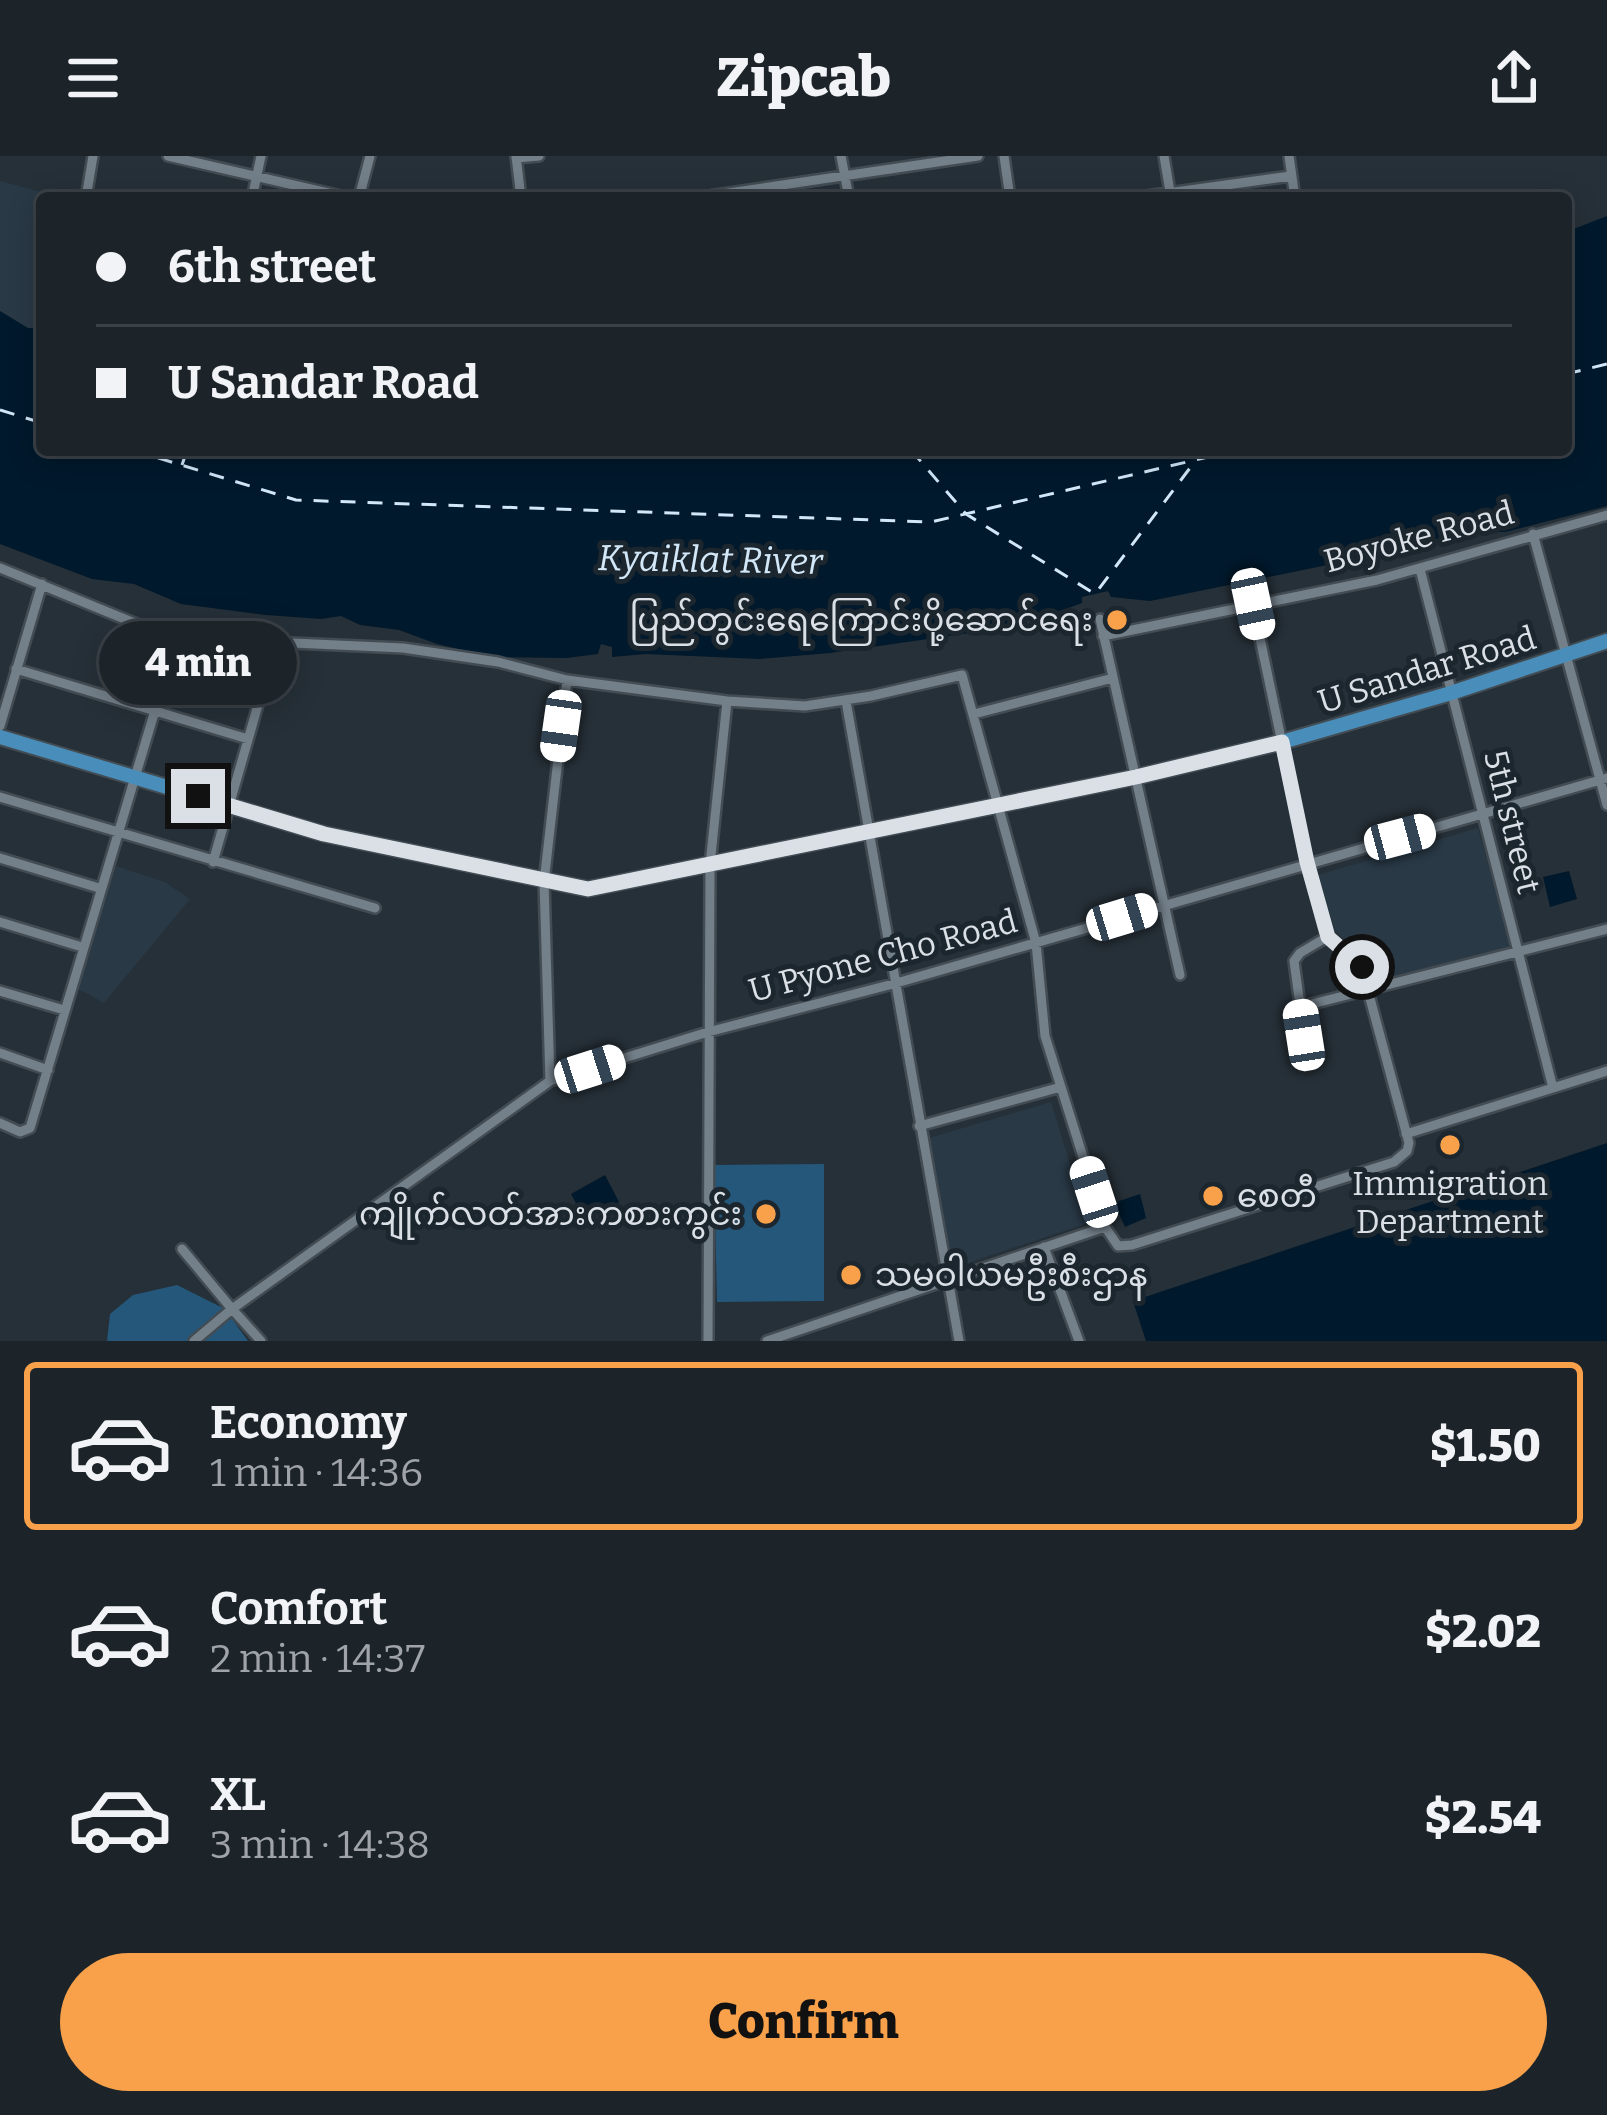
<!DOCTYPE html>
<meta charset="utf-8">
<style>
:root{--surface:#1c242a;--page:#252c32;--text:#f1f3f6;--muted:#a0a4a8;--line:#3a4147;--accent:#f8a14a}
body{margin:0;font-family:Bitter,"Noto Sans Myanmar",serif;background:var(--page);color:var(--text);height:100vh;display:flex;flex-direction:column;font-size:45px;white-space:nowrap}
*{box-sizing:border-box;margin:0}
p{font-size:39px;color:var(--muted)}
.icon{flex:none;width:66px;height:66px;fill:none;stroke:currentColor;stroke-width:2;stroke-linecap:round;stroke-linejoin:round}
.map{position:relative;height:1185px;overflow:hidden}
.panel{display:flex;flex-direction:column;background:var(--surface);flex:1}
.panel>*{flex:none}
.guide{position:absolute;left:36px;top:36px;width:1536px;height:264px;border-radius:12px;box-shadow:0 6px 30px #0003,0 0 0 3px var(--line);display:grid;align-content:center;height:264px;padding:0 60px;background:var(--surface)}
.end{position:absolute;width:54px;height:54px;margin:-27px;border:15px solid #dae0e6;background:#111;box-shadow:0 0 0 6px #111}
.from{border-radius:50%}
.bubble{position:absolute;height:84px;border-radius:42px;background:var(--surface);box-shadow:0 6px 30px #0003,0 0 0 3px var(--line);font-size:39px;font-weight:800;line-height:84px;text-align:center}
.car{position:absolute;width:36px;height:72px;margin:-36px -18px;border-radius:15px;box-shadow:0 0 9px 3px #0007;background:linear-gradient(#fff 24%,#345 0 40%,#fff 0 76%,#345 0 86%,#fff 0)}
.guide b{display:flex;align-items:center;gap:42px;height:114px;font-size:45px}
.guide b+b{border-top:3px solid var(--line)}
.guide i{width:30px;height:30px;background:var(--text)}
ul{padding:21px 0 0;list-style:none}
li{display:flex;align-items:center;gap:36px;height:168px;margin:0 24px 18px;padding:0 36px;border:6px solid transparent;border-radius:12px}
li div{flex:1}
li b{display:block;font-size:45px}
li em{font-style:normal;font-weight:800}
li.on{border-color:var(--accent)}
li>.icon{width:108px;height:108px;stroke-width:1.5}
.action{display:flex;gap:24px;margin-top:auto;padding:24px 60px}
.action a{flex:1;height:138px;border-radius:72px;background:var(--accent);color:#111;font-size:48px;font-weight:800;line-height:138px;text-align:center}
header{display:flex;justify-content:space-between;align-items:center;height:156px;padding:0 60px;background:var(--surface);font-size:54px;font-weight:800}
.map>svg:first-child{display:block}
</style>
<header><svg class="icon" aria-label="menu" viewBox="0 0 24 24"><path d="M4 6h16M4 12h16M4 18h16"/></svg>Zipcab<svg class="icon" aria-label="share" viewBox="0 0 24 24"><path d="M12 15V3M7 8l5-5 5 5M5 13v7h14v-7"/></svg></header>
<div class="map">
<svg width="1607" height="1185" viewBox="0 0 1607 1185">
<rect width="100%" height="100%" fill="#263038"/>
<!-- built -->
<path fill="#293946" d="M0,25L65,42H42V185L0,169Z
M1478,672L1512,794L1376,829L1364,802L1335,775L1318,719Z
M116,710L165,726L190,743L104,847L78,833Z
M1051,946L1088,1067L953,1112L929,982Z"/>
<!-- green -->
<path fill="#25577a" d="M824,1008V1145L717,1146L714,1009Z
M177,1129L225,1153L248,1185H107L110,1158L133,1139Z"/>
<!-- water -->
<path fill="#00192c" d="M1607,60V350L1505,376H1468L1410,389H1393L1347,405L1150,445L1111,441L1108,435L1082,441V447L1063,454L970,477L830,497L760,503L646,498L612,501V491L601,488L598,498L567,502L494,501L437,488L399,474L360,469L341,460L321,463L266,459L181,448L134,428L92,423L0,388V155L28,172H42V294H1566V76Z
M1569,715L1577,743L1550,751L1543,721Z
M1607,987V1185H1146L1133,1145Z
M605,1019L619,1046L585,1064L571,1038Z
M1140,1038L1146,1062L1125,1071L1116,1051L1119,1045Z"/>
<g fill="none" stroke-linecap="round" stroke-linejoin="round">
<!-- ferry -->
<path stroke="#d2e7f8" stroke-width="3" stroke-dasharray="15 12" stroke-linecap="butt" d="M1566,218L1607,208
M0,254L42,267
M132,294L296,344L931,366L1238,294
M911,294L966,358L1095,438L1196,304L1197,294
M182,309L187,294"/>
<defs>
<path id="street" d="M168,0L350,42
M516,0L521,42
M841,0L849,42
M1004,0L1010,42
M1164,0L1171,42
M1289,0L1295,42
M516,2L539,0
M86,42L93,0
M252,42L261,0
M359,42L370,0
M695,42L978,0
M1132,42L1291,20
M1533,378L1607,649
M0,412L149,473L183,482L403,492L498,506L567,524L727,545L805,550L871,540L962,519L1036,787L1045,880L1105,1071L1118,1090L1132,1089L1394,1006L1407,995L1409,987L1361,809L1327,781
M1420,413L1553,932
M1253,449L1307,706L1327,781
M1100,463L1180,819
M1103,480L1377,424L1607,359
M16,513L248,583
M846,545L959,1185
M974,558L1113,522
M0,570L42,428
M0,641L375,752
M0,702L99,732
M213,706L276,486
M0,766L82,791
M0,835L64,854
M1300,851L1607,773
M1304,879L1294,805L1300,797L1327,781
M0,897L48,914
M550,925L544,726L567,524
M0,967L20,976L30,972L177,481
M919,970L1061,931
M1406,978L1607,915
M1044,1091L1079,1185
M182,1093L232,1153L550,925L708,876L893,828L1607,622
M194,1185L232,1153L261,1185
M708,1185L710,709L727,545
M767,1185L1105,1071"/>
<path id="primary" d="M0,581L324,678L588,733L1136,621L1282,586L1451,537L1607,485"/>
</defs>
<!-- street casing -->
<use href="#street" stroke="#434c53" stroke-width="14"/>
<!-- primary casing -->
<use href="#primary" stroke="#434c53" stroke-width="18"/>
<!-- street -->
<use href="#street" stroke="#737f89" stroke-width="9"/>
<!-- primary -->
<use href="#primary" stroke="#498ebb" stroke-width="14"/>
</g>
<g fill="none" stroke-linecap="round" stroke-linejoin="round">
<!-- route -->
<path stroke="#dae0e6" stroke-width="15" d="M198,640L324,678L588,733L1136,621L1282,586L1307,706L1328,781L1362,811"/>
</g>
<!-- markers -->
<g fill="#f8a14a" stroke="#1c262e" stroke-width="4.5">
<circle cx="1117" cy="464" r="12"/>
<circle cx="1450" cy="989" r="12"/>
<circle cx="1213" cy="1040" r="12"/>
<circle cx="766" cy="1058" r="12"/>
<circle cx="851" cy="1119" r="12"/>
</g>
<g text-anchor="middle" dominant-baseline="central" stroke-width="10" stroke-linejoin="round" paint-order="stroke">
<!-- street labels -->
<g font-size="33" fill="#dae0e6" stroke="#1c262e">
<text transform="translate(1419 381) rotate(-15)">Boyoke Road</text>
<text transform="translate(1427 514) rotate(-17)">U Sandar Road</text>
<text transform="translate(1512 666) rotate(76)">5th street</text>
<text transform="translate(883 800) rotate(-15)">U Pyone Cho Road</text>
</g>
<!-- poi labels -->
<g font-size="33" fill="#dae0e6" stroke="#1c262e" text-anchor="end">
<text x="1093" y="464">ပြည်တွင်းရေကြောင်းပို့ဆောင်ရေး</text>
<text x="1450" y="1028" text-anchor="middle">Immigration<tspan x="1450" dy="38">Department</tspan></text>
<text x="1237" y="1040" text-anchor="start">စေတီ</text>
<text x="742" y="1058">ကျိုက်လတ်အားကစားကွင်း</text>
<text x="875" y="1119" text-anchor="start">သမဝါယမဦးစီးဌာန</text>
</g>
<!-- water labels -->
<g font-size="36" font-style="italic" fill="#d2e7f8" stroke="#1c262e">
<text transform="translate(710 404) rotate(1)">Kyaiklat River</text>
</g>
</g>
</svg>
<i class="end from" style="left:1362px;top:811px"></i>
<i class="end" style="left:198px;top:640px"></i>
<div class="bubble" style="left:99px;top:465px;width:198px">4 min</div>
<i class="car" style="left:1253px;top:448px;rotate:168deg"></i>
<i class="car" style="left:561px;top:570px;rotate:188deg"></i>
<i class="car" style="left:1400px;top:681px;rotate:75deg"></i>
<i class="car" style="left:1122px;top:761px;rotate:73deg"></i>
<i class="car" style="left:1304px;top:879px;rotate:351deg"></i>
<i class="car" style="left:590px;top:913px;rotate:72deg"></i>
<i class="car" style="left:1094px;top:1036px;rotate:342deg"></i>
<div class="guide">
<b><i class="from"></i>6th street</b>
<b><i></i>U Sandar Road</b>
</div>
</div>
<section class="panel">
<ul>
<li class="on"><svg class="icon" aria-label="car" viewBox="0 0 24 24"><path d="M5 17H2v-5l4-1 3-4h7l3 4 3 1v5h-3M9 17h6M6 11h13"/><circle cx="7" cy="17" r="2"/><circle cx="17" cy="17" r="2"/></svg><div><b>Economy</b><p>1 min · 14:36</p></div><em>$1.50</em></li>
<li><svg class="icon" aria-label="car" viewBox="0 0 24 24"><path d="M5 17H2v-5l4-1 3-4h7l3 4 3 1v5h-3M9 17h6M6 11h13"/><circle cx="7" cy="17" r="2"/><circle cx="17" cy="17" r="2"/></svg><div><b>Comfort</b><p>2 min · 14:37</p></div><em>$2.02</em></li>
<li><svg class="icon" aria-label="car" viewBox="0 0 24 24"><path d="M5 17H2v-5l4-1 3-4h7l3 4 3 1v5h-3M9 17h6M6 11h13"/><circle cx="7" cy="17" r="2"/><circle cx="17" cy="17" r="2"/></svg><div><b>XL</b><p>3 min · 14:38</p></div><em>$2.54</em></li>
</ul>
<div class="action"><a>Confirm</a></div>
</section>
